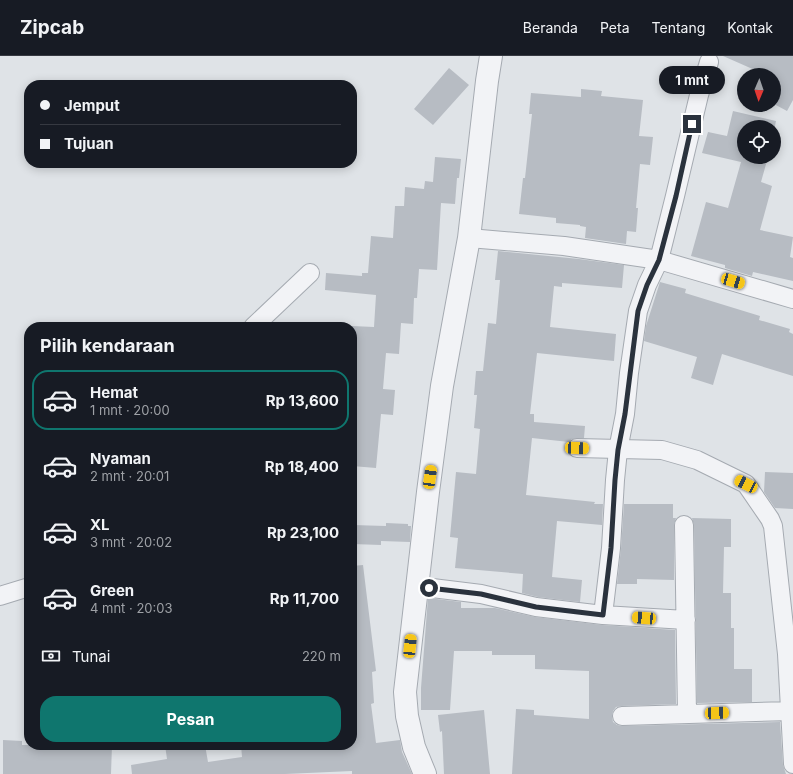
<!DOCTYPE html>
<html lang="id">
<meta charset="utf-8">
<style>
:root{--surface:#171b24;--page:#242831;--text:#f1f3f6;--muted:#9ea1a6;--line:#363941;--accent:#0f766e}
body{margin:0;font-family:Inter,sans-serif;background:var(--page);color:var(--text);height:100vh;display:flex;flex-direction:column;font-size:15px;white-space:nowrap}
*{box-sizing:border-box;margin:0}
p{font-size:13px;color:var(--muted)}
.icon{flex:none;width:22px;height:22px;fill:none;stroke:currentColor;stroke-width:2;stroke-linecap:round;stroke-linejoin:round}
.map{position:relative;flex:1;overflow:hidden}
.details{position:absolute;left:24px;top:266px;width:333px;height:428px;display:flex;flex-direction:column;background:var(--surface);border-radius:16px;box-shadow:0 2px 10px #0003}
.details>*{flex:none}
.guide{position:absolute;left:24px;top:24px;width:333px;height:88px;border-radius:16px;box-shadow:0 2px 10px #0003;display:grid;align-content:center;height:88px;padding:0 16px;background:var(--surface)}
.needle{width:26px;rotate:182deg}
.tools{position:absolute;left:737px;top:12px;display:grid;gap:8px}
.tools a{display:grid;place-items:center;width:44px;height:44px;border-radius:50%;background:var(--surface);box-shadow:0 2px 10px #0003;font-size:20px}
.end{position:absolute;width:18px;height:18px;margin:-9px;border:5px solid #2a323d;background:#fff;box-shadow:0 0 0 2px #fff}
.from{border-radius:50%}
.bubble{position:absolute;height:28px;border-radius:14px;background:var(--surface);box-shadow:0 2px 10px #0003;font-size:13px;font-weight:700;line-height:28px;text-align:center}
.car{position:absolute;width:12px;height:24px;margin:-12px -6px;border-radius:5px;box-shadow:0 0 3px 1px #0007;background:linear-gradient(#f5c518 24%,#345 0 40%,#f5c518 0 76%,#345 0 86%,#f5c518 0)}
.guide b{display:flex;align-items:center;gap:14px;height:38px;font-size:15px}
.guide b+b{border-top:1px solid var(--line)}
.guide i{width:10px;height:10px;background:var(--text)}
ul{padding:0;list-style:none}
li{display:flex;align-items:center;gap:12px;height:60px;margin:0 8px 6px;padding:0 8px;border:2px solid transparent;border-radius:16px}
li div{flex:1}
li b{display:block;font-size:15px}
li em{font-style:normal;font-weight:700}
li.active{border-color:var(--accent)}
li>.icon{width:36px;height:36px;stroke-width:1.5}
h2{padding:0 16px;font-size:18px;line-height:48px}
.pay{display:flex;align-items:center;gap:10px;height:44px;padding:0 16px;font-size:15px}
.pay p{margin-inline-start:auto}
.action{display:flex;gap:8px;margin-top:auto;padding:8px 16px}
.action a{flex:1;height:46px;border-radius:16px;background:var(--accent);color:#fff;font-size:16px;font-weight:700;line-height:46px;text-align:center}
header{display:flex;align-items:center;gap:24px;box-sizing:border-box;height:56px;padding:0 20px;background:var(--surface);border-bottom:1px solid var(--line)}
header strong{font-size:19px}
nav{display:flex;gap:22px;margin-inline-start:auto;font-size:14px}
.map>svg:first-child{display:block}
</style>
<header>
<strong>Zipcab</strong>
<nav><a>Beranda</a><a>Peta</a><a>Tentang</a><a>Kontak</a></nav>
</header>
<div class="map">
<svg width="793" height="718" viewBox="0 0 793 718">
<rect width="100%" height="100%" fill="#dfe3e7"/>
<!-- building -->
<path fill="#b7bcc3" d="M723,0H793V44L787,55L774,48V19H766Z
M449,12L469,29L433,69L414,53Z
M581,33L602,35L601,40L643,44L639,80L653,81L650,109L640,108L636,152H638L636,176L627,175L626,188L585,182L586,171L580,170V169L556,167V162L519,158L523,122H525L532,58H529L531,37L581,41Z
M733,55L776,65L774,75V71H744V101H768L761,126L772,130L760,174L793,181L790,201L793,202V225L753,216L752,220L725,212V209L691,200L706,146L728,152L741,106L702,97L708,76L727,80Z
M435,101L461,103L459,122H457L455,148L441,147L437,214L419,213L417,242H414L413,268L401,267L399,298L386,297L383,333L395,334L393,359L381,358L376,412L352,410V270L374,271L376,239L325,234L326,217L362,220V217H368L371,180L393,182L395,150H404L405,131L424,133L425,125L433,126Z
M498,195L579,203L624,209L622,232L562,227V231L554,230L550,271L616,278L614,305L537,297L530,358H534V366L585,370L584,382L572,383L569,386L532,382L526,439L595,446L594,448H603L602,469L557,465L552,521L582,524L580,546L538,541L522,537L523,518L455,512L458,482L450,481L456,416L476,418L480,373L474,372L477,339H474L476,315H483L488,267L496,268L500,224H495Z
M660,226L686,233L685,237L760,260L759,264L790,273L789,276L793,278V320L722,298L713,329L691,322L697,301L644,285L646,270Z
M765,416L793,417V453L775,452L764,436Z
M624,448H673V462H676L674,469V524L637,523V528H617L621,493Z
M692,462L731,463V491H724L723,537H731V572H734V613H752V646L697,647L694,469Z
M386,467L408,468V470H411L410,486L381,485V489L352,488V469L386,470Z
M363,509L376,615L372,616L374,647L371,648L376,687L400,684L402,696L412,718H352V715L285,718H132L131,709L167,703L165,689H205L208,706L242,701L241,689H352V510Z
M428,542L461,546V552H495L535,561L602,569L675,574L676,648L621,650L616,651L613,655L612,661L613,666L617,669L622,670L780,666L783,709L786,718H512L516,653L534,654V659L589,663V615L535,613V599H492V595H454L450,654H421V632Z
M484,654L490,718H444L442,675L440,676L438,659Z
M3,684L22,685V689H112L111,718H3Z"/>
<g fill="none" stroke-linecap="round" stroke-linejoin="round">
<defs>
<path id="minor" d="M469,182L564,190L659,204L793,243
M253,271L310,217
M577,392L662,394L697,404L746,428L770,463L773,470L787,598
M684,469L687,658
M416,530L481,538L536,551L603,559L686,564
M0,540L29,531
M603,559L611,492L615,424L618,394L625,358L629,317L638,255L647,229L659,204L675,140L699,39L709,6
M793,600L787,598L793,708
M622,660L791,655"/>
<path id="tertiary" d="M425,718L414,691L407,660L405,636L428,436L442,330L469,182L487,25L491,0"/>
</defs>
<!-- minor casing -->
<use href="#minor" stroke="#a5aab1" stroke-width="20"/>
<!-- tertiary casing -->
<use href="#tertiary" stroke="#a5aab1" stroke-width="24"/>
<!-- minor -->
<use href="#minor" stroke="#f2f3f6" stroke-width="18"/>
<!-- tertiary -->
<use href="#tertiary" stroke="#f2f3f6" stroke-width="22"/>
</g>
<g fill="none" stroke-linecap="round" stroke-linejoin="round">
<!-- route -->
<path stroke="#2a323d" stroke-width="5" d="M429,532L481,538L536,551L603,559L611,492L615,424L618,394L625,358L638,255L647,229L659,204L676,140L692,68"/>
</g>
</svg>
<div class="tools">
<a><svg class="needle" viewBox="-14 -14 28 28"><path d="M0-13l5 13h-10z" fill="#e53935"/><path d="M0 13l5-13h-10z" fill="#9ea1a6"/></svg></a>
<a><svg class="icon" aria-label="locate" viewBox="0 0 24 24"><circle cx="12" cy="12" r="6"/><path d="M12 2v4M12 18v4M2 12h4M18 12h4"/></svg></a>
</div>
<i class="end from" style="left:429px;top:532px"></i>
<i class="end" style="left:692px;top:68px"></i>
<div class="bubble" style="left:659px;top:10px;width:66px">1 mnt</div>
<i class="car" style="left:733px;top:225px;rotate:106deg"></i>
<i class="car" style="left:577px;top:392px;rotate:92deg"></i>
<i class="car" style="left:430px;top:421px;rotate:8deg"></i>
<i class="car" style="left:746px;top:428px;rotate:296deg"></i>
<i class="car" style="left:644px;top:562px;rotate:274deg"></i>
<i class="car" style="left:410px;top:590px;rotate:6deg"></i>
<i class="car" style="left:717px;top:657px;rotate:88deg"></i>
<div class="guide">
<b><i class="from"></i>Jemput</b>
<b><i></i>Tujuan</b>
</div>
<section class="details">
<h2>Pilih kendaraan</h2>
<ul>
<li class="active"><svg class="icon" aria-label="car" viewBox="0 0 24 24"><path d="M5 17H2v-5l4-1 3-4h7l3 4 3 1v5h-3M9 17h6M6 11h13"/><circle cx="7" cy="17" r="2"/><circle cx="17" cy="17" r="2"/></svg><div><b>Hemat</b><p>1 mnt · 20:00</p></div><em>Rp 13,600</em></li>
<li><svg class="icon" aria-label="car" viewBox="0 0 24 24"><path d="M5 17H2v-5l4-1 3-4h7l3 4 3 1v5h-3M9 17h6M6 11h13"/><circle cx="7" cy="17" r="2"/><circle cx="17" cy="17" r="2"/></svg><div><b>Nyaman</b><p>2 mnt · 20:01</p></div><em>Rp 18,400</em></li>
<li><svg class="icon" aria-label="car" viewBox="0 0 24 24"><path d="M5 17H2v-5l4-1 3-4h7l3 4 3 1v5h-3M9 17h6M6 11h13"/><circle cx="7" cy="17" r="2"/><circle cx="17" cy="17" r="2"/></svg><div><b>XL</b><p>3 mnt · 20:02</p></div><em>Rp 23,100</em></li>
<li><svg class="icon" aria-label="car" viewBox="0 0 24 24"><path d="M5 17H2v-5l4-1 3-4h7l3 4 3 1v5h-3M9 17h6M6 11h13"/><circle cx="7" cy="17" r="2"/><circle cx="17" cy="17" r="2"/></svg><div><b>Green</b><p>4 mnt · 20:03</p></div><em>Rp 11,700</em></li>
</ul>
<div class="pay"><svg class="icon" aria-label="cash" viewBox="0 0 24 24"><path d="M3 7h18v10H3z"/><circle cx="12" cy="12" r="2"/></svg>Tunai<p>220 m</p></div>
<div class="action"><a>Pesan</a></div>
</section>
</div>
